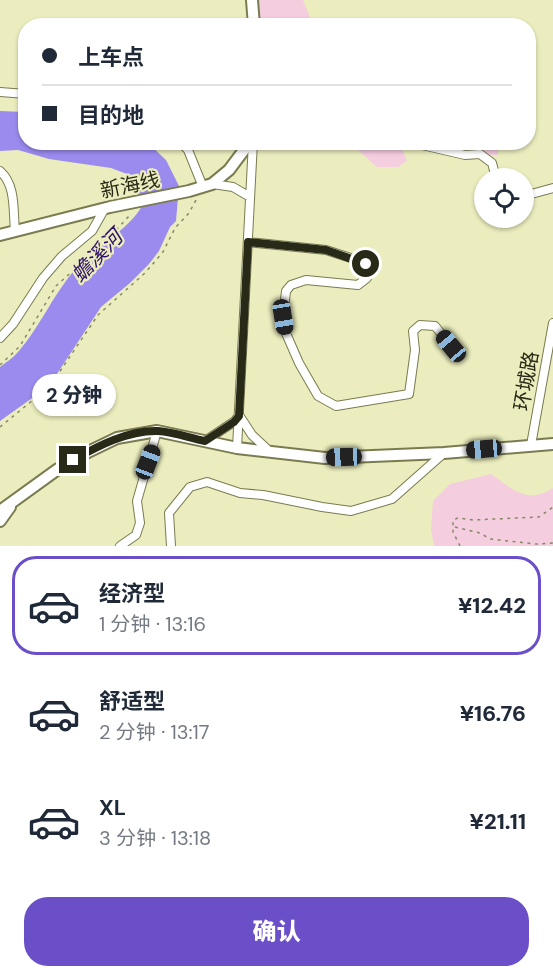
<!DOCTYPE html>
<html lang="zh">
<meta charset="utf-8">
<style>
:root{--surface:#fff;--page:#f2f2f3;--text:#1f2937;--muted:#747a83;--line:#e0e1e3;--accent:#6b4fc9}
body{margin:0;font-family:"DM Sans","Noto Sans SC",sans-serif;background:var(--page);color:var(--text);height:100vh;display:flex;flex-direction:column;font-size:22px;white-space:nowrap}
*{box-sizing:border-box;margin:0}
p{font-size:20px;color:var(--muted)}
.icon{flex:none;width:33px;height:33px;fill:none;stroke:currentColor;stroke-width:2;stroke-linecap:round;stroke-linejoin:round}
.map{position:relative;height:546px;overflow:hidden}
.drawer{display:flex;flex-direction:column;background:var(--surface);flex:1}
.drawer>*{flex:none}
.hud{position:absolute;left:18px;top:18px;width:518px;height:132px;border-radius:24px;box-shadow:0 2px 4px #0004;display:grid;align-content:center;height:132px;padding:0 24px;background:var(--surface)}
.buttons{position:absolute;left:474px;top:168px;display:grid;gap:12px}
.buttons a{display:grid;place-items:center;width:60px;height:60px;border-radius:50%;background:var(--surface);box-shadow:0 2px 4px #0004;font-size:30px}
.end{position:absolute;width:27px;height:27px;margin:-14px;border:8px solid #292917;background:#fff;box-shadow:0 0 0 3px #fff}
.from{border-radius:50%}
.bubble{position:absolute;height:42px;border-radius:21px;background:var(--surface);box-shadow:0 2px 4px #0004;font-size:20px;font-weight:800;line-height:42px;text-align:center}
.car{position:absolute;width:18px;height:36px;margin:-18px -9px;border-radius:8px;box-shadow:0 0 4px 2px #0007;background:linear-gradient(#222 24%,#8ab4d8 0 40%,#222 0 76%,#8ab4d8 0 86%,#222 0)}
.hud b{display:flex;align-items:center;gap:21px;height:57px;font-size:22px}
.hud b+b{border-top:2px solid var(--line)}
.hud i{width:15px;height:15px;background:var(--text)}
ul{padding:10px 0 0;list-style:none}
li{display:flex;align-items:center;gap:18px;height:99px;margin:0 12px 9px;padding:0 12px;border:3px solid transparent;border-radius:24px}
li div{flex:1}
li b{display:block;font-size:22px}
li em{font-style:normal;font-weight:800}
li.on{border-color:var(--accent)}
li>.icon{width:54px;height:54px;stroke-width:1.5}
.cta{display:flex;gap:12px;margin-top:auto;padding:12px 24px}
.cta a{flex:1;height:69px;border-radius:24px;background:var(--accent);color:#fff;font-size:24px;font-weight:800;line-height:69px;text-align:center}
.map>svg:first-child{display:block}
</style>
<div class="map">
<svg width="553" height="546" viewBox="0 0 553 546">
<rect width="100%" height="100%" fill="#ebedbe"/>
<!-- green -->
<path fill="#f4cddf" d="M252,0H303L313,25H254Z
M350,143H405L402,149L407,161L398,167H377Z
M421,143H493L498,148V155H465Z
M491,474C512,489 528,505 553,488V546H434L431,529L433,501L450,484Z"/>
<!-- water -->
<path fill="#9b8bef" d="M0,111L25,112L26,142L148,143L166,160L179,186L176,221L170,227L159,251L149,264L130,283L101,307L49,386L0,421V367C6,362 13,358 18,352C42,325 55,289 82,262C101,243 128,230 142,206L134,186L127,174L111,168L49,159L18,150L0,151Z"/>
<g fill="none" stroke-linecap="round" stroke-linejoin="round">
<defs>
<path id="minor" d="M0,92L26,94
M180,142L188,150L203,187
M421,142L422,145L465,155L480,154L492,163L496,178
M0,171C16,185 13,210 15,231
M212,184L233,187L250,197
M524,196L553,188
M248,242L326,250L366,263L367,278L358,285L306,280L291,285L286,291L283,317L285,331L299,363L318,396L336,406L409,394L415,350L413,331L420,325L435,326L451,346L456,356
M0,338L13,324L43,278L62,256L92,231L105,208
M205,441L235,421L239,415L252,435L268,450
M531,445L553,323
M237,448L253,142
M120,546L136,535L140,523L137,501L157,431
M171,546L169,513L190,487L207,482L240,493L263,495L322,507L351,511L392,499L444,453"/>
<path id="major" d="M252,0L254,26
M0,235L110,207L189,191L212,184L229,170L250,142
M0,511L58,469L88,452L117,438L157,431L237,448L325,458L444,453L553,444
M0,521L10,507"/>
</defs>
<!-- minor casing -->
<use href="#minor" stroke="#7a7b50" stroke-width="10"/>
<!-- major casing -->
<use href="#major" stroke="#7a7b50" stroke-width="14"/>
<!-- path -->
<path stroke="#878868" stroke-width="1.5" stroke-dasharray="3 4.5" stroke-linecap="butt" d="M0,365L20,346L56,286L106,241L130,215
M0,427L50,386L98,315L145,273L163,252L175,228L189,213L196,200
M455,527L480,533L490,539L536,544L553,543
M460,546L453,532V520L458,518L473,520L539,517L553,507"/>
<!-- minor -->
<use href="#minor" stroke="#fff" stroke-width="8"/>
<!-- major -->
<use href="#major" stroke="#fff" stroke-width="10"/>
</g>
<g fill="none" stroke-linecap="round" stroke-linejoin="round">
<!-- route -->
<path stroke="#292917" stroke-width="8" d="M73,460C98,446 128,430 158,431C174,432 190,438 205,441L234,422L239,416L248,242L326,250L366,264"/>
</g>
<g text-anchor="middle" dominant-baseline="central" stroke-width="4.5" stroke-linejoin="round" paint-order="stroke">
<!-- street labels -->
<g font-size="20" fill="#292917" stroke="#ebedbe">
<text transform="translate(130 185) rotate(-12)">新海线</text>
<text transform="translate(526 381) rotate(-80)">环城路</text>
</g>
<!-- water labels -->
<g font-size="21" font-style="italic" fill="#2d1069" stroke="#ebedbe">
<text transform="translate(97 256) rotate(-46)">蟾溪河</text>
</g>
</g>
</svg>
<div class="buttons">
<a><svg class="icon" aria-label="locate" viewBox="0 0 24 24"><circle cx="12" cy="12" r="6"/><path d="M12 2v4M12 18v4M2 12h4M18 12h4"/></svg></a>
</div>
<i class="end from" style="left:366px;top:264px"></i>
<i class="end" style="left:73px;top:460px"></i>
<div class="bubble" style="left:32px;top:374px;width:84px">2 分钟</div>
<i class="car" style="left:283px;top:317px;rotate:171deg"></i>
<i class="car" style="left:451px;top:346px;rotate:320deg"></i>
<i class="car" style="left:484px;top:449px;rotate:265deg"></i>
<i class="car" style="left:344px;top:457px;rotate:268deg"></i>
<i class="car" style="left:148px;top:462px;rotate:21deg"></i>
<div class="hud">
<b><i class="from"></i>上车点</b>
<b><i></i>目的地</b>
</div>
</div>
<section class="drawer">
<ul>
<li class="on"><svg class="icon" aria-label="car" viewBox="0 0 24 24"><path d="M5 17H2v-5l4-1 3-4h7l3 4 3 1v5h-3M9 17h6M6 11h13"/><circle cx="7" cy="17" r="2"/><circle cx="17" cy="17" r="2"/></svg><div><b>经济型</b><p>1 分钟 · 13:16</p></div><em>¥12.42</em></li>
<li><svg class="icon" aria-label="car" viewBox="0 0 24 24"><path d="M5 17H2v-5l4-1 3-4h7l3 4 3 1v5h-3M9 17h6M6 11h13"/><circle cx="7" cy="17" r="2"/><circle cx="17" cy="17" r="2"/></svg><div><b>舒适型</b><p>2 分钟 · 13:17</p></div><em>¥16.76</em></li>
<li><svg class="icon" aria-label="car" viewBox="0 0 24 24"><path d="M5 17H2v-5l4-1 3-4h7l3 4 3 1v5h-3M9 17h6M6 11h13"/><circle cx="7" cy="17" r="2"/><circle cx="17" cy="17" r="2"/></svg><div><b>XL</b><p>3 分钟 · 13:18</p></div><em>¥21.11</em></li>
</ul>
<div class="cta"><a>确认</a></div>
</section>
